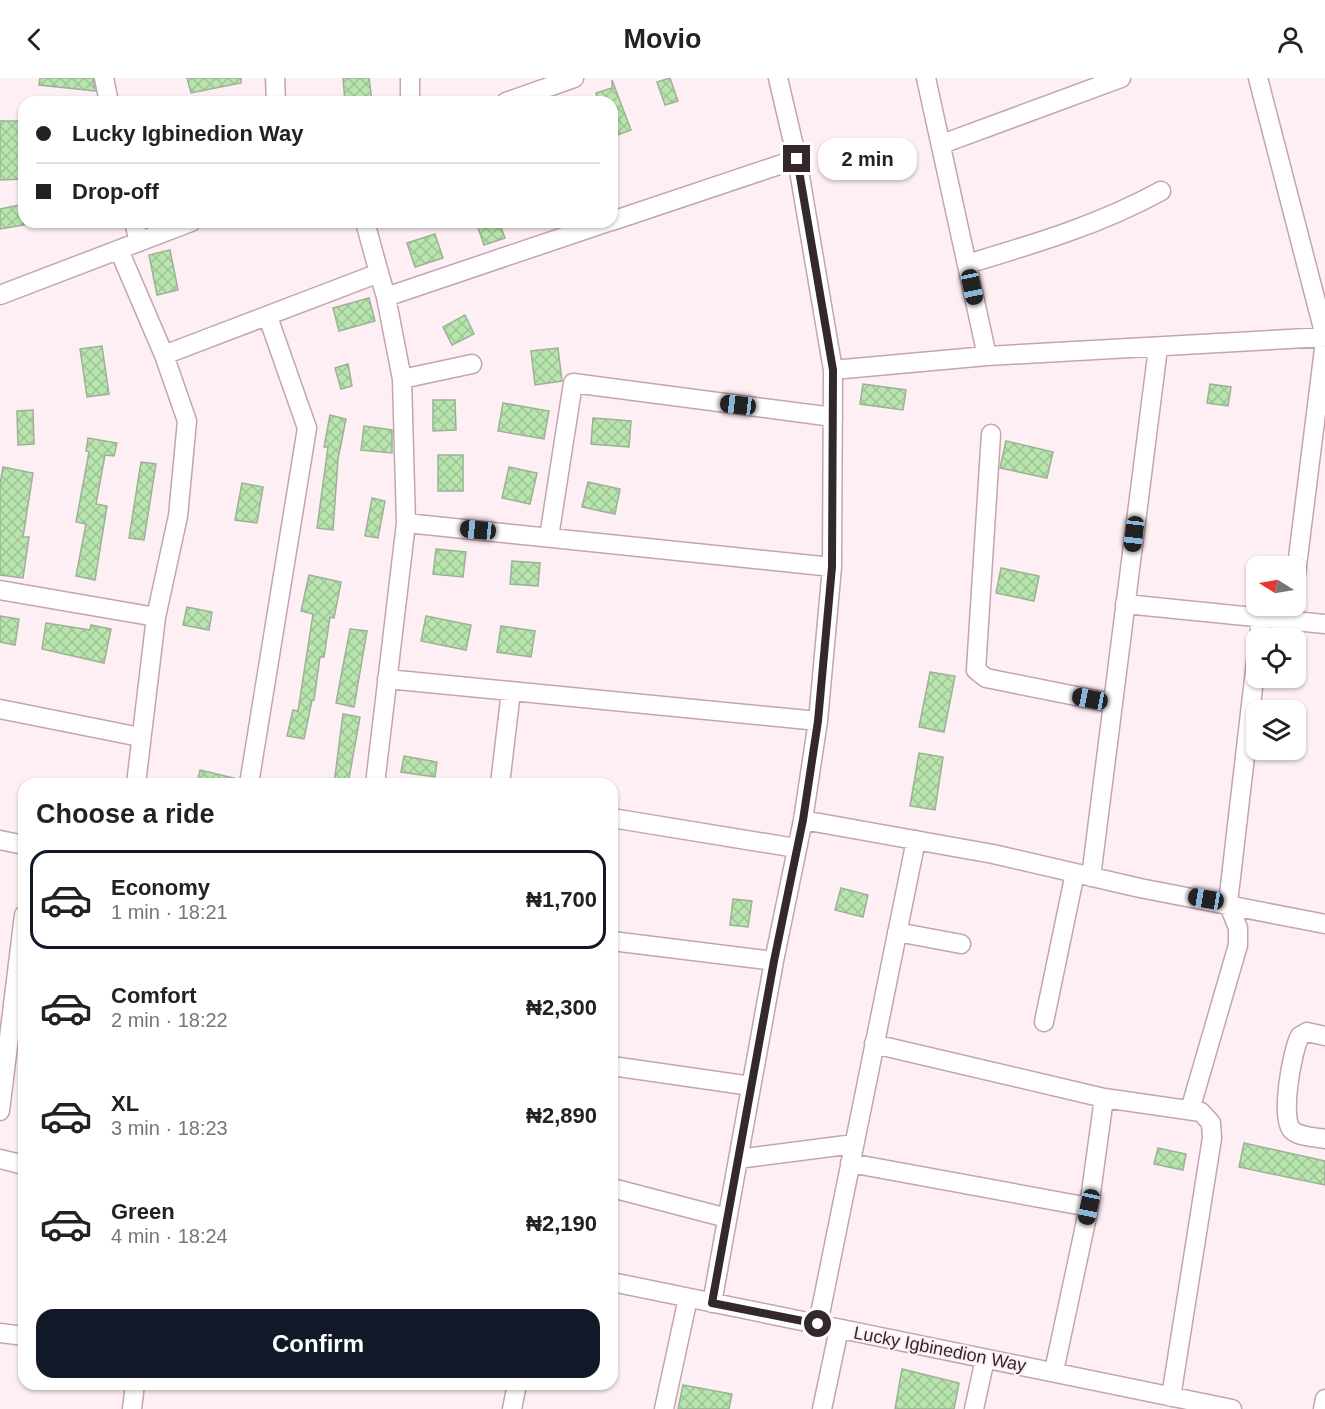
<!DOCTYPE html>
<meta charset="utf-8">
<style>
:root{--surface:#fff;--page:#f6f6f6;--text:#222;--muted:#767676;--line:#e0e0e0;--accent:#111827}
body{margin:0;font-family:Arial,sans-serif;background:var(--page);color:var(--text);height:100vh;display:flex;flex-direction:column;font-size:22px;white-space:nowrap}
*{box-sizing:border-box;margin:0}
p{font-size:20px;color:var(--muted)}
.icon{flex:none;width:33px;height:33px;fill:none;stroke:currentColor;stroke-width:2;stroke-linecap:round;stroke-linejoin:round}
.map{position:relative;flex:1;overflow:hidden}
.sheet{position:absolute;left:18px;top:700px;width:600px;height:612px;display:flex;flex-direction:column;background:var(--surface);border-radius:18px;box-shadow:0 2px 4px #0004}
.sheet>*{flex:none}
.guide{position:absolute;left:18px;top:18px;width:600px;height:132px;border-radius:18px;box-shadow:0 2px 4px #0004;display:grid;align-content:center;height:132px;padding:0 18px;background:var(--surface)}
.needle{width:39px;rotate:281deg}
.tools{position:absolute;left:1246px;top:478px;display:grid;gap:12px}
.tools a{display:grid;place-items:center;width:60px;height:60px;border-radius:12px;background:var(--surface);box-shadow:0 2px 4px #0004;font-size:30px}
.end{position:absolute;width:27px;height:27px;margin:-14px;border:8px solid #35282c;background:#fff;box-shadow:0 0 0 3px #fff}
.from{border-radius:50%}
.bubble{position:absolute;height:42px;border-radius:18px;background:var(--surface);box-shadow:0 2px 4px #0004;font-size:20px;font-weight:800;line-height:42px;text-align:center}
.car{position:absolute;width:18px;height:36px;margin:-18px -9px;border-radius:8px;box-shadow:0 0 4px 2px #0007;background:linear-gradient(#222 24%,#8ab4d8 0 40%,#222 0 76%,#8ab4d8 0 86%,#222 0)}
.guide b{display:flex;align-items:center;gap:21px;height:57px;font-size:22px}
.guide b+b{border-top:2px solid var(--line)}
.guide i{width:15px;height:15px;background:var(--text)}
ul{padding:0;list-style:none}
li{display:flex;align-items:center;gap:18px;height:99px;margin:0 12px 9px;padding:0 6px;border:3px solid transparent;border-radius:18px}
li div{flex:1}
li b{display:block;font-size:22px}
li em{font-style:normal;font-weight:800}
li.current{border-color:var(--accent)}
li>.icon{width:54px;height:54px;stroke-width:1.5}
h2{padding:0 18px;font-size:27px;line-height:72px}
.cta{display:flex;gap:12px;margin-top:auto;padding:12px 18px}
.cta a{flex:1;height:69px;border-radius:18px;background:var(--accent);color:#fff;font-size:24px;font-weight:800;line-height:69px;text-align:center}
header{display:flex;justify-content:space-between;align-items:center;height:78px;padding:0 18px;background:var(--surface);font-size:27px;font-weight:800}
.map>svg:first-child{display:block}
</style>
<header><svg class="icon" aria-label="back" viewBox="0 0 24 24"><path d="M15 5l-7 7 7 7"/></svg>Movio<svg class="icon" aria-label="person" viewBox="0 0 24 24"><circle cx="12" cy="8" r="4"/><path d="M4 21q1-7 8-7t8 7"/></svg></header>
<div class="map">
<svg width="1325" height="1331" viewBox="0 0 1325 1331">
<defs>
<pattern id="building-cross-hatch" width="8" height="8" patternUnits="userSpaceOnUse" patternTransform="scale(1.5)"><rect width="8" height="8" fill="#b7e5ad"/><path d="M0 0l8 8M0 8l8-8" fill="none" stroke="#9ec495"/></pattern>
</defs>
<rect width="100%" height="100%" fill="#feeff4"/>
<!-- building -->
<path fill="url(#building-cross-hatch)" stroke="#9cb198" stroke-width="1.5" d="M40,0H93L95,13L39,7Z
M187,0H241V5L191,15Z
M343,0H369L372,24H345Z
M670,0L678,23L665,27L657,4Z
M612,2L631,52L612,59V24H599L596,15L612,10Z
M0,43H24V101L0,102Z
M20,127L24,147L0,151V131Z
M476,144H499L505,160L484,167Z
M435,156L443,180L415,189L407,165Z
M170,172L178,212L157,217L149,177Z
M369,220L375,243L339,253L333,230Z
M465,237L474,256L452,267L443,249Z
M102,268L109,316L87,319L80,271Z
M558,270L562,303L535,307L531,273Z
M348,286L352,308L341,311L335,290Z
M863,306L906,312L903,332L860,326Z
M1210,306L1231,309L1228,328L1207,325Z
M433,322H455L456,352L433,353Z
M503,325L549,333L544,361L498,353Z
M33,332L34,366L18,367L17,333Z
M330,337L346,341L338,381L333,452L317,450L328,369H324Z
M593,340L631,343L629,369L591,366Z
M364,348L392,352V375L361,372Z
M88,360L117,365L114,378L105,377L96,426L107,428L95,502L76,498L86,446L76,444L89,374L86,373Z
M1006,363L1053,374L1047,400L1000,390Z
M438,377H463V413H438Z
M141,384L156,386L144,462L129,460Z
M3,389L33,395L23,459H29L23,500L0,497V406Z
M509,389L537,395L530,426L502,420Z
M588,404L620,411L615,436L582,429Z
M242,405L263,409L257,445L235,442Z
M372,420L385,423L378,460L365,458Z
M436,471L466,474L463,499L433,496Z
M512,483L540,485L538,508L510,506Z
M1001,490L1039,498L1034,523L996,515Z
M309,497L341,504L334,540L330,539L324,579H320L314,622H312L304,661L287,658L293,632L298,633L313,536L301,533Z
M187,529L212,534L209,552L183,547Z
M0,538L19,541L15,567L0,564Z
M426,538L471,547L466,572L421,563Z
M46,545L90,552L91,547L111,551L104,585L42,571Z
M501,548L535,553L531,579L497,574Z
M350,551L367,553L354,629L336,625Z
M930,594L955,598L944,654L919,649Z
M343,636L360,639L348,706H334Z
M919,675L943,679L935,732L910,728Z
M404,678L437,684L435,699L401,694Z
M200,692L238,701V706H197Z
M841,810L868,817L863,839L835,832Z
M733,821L752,823L748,849L730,847Z
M1244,1065L1325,1083V1107L1239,1089Z
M1158,1070L1186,1076L1183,1092L1154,1086Z
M902,1291L959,1305L954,1331H895Z
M683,1307L732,1316L729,1331H678Z"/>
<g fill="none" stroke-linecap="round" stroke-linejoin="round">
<defs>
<path id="minor" d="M104,0L109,24
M275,0L276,24
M410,0V24
M926,0L987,278
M1258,0L1325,258
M506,24L574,0
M942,66L1121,0
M612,143L797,81
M134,144L139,164
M365,144L379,195
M119,172L164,277L187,343L178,438L156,539L136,706
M967,186C1034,166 1099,147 1161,113
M0,217L191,144
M164,277L379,195L386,219
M833,292L987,278L1325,259
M402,301L472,286
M991,356L976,592L986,600L1111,625
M406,445L832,489L833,292L797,81L778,0
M549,459L573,305L833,339
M1296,496L1325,263
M0,512L156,539
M1125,526L1325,546
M1259,561L1261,540
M387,601L818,643L803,742L774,883L712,1225
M0,631L140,659
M818,643L832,489
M249,706L307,350L268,239
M375,706L406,445L402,301L386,219L608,144
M500,706L511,613
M612,740L796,770
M803,742L993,776L1140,810L1325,846
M0,762L24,767
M1091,799L1158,270
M897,854L961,866
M612,863L774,883
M1044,944L1075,795
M1325,958L1307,954L1300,958C1292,972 1279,1044 1293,1053C1301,1059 1315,1059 1325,1061
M874,966L1104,1020L1089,1129L1054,1293
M612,988L751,1008
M1104,1020L1201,1034L1211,1045L1212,1060L1171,1319
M1190,1032L1238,867V850L1228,825L1257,575
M0,1033L24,837
M0,1081L24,1087
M738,1081L854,1066
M850,1085L1089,1129
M612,1110L727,1140
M612,1204L1232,1331
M818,1246L916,762
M0,1255L24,1258
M132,1331L135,1306
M512,1331L517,1306
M664,1331L688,1220
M822,1331L839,1251
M974,1331L985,1281
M1323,1331L1325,1321"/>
</defs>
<!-- minor casing -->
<use href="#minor" stroke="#c5a4b0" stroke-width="21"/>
<!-- minor -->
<use href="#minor" stroke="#fff" stroke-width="18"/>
</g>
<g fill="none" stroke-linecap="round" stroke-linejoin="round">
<!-- route -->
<path stroke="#35282c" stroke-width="8" d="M797,81L833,292L832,489L818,643L803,742L774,883L712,1225L818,1246"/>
</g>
<g text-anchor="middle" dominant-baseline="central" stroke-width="4.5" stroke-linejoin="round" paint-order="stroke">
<!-- street labels -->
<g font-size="18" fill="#35282c" stroke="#feeff4">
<text transform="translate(940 1271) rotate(11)">Lucky Igbinedion Way</text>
</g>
</g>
</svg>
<div class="tools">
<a><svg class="needle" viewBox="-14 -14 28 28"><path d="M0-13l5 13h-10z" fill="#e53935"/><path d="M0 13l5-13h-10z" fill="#767676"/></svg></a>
<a><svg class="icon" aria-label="locate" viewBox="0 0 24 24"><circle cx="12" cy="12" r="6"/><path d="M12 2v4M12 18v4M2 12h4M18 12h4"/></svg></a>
<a><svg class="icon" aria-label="layers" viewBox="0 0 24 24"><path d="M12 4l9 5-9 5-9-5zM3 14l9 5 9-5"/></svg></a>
</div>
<i class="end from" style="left:818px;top:1246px"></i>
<i class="end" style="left:797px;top:81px"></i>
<div class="bubble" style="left:818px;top:60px;width:99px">2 min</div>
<i class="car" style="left:972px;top:209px;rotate:168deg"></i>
<i class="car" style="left:738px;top:327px;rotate:277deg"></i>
<i class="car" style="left:478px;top:452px;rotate:276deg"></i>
<i class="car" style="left:1134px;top:456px;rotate:187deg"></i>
<i class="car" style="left:1090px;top:621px;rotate:281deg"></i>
<i class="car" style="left:1206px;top:821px;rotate:280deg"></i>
<i class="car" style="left:1089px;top:1129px;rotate:192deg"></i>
<div class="guide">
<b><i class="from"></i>Lucky Igbinedion Way</b>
<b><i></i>Drop-off</b>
</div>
<section class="sheet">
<h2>Choose a ride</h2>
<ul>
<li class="current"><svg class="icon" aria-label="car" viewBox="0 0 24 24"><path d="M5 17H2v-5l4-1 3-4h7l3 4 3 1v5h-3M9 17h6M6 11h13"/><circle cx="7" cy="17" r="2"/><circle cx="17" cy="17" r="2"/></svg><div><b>Economy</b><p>1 min · 18:21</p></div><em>₦1,700</em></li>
<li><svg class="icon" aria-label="car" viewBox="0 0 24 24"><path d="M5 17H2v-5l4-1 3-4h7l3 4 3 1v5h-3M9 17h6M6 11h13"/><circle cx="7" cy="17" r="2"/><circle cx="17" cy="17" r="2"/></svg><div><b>Comfort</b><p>2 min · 18:22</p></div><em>₦2,300</em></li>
<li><svg class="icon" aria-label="car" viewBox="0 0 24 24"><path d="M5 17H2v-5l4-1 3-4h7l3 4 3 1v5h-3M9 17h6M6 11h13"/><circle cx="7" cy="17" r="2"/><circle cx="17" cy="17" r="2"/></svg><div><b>XL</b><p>3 min · 18:23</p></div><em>₦2,890</em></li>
<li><svg class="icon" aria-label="car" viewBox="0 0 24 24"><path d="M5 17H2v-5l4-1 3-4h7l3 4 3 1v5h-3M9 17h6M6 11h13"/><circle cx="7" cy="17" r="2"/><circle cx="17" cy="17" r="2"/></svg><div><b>Green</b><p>4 min · 18:24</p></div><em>₦2,190</em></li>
</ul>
<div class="cta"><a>Confirm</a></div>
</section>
</div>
